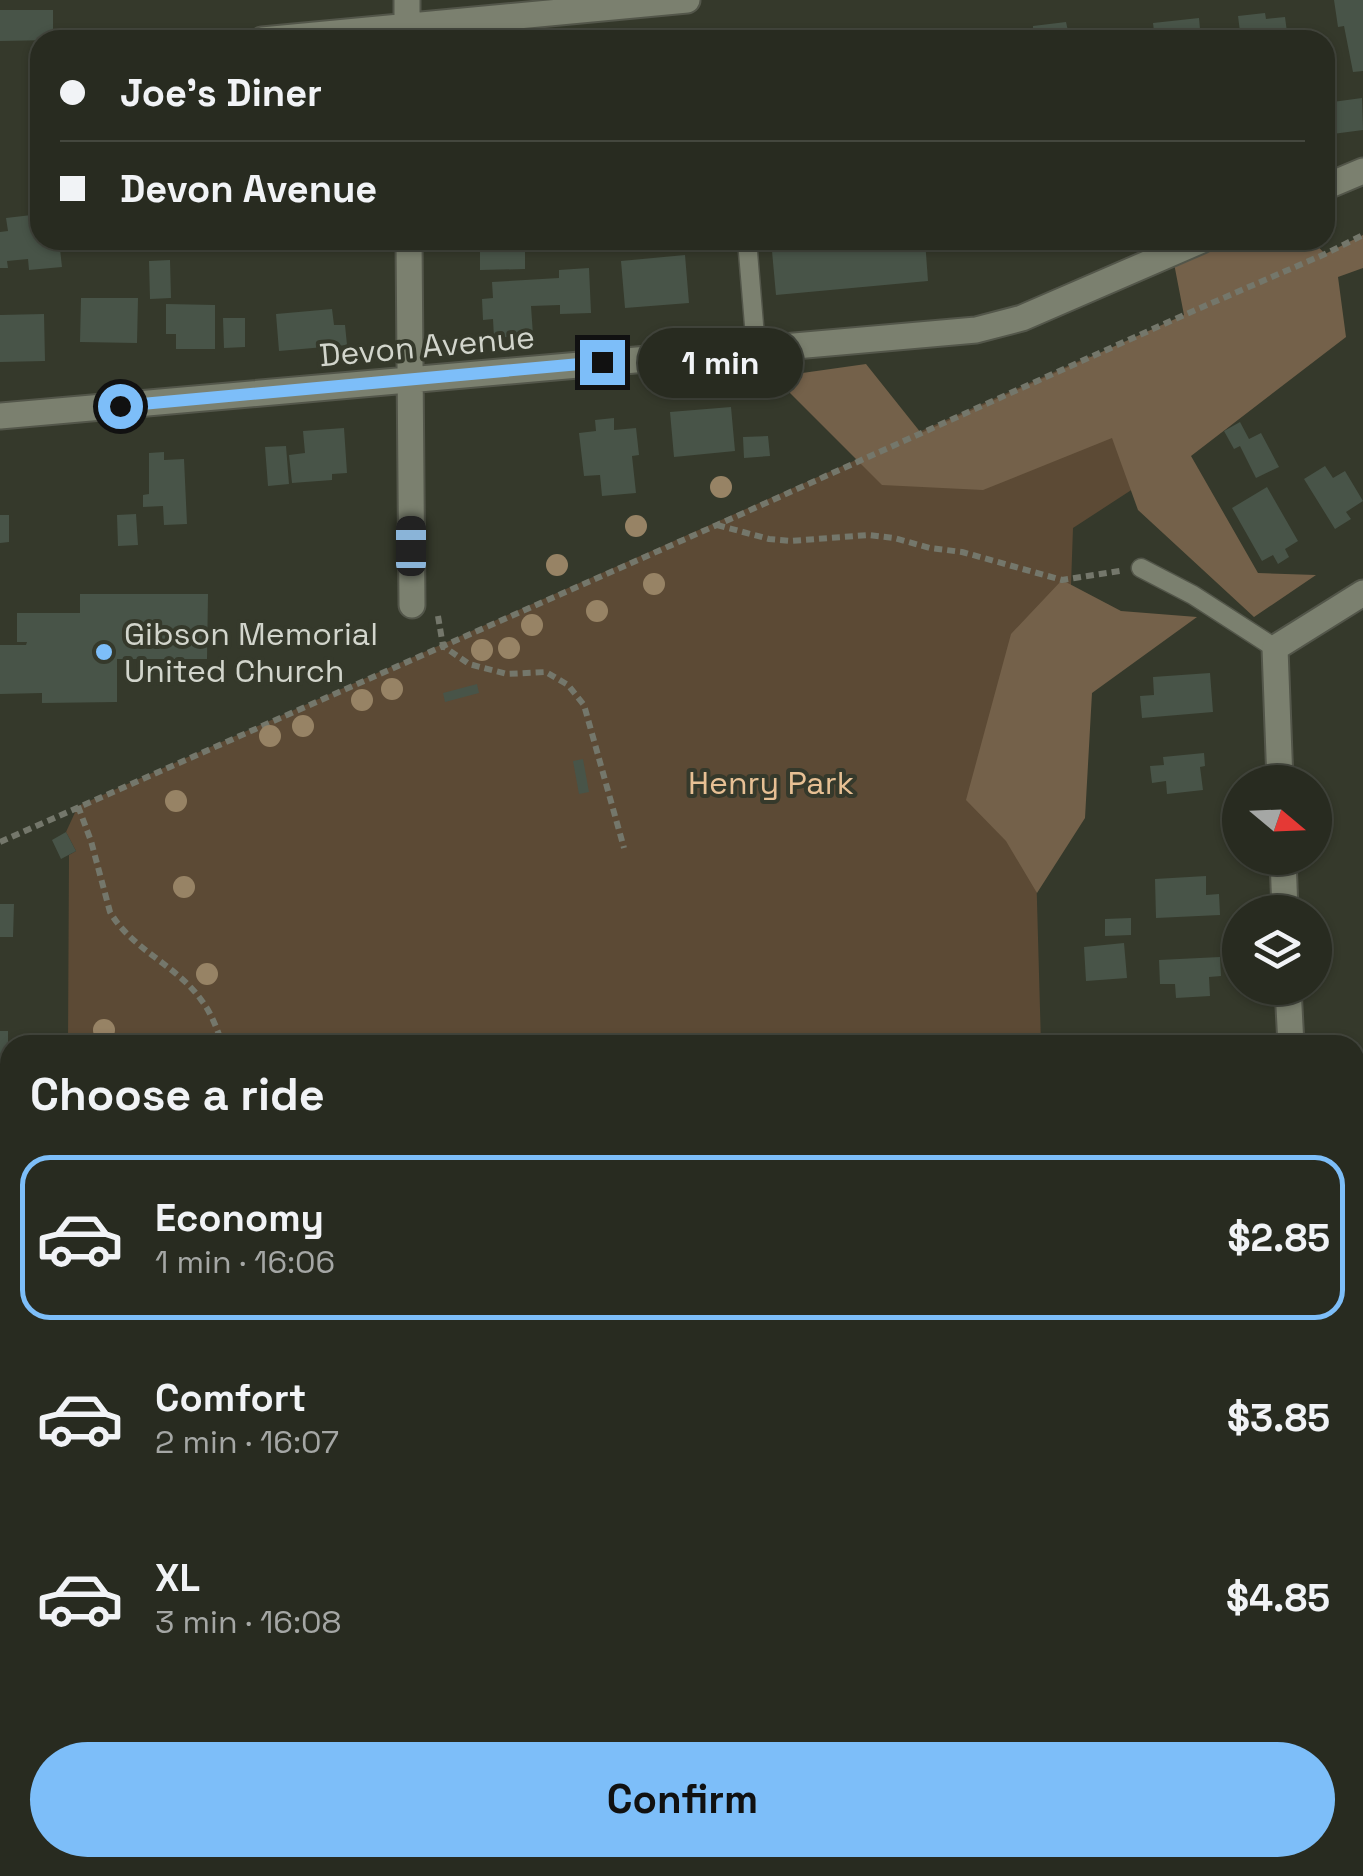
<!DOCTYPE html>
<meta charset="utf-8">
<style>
:root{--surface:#282b20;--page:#303329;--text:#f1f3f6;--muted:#a5a7a5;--line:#44473e;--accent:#7dbef9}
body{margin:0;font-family:"Space Grotesk",sans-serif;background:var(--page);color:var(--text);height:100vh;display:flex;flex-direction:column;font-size:38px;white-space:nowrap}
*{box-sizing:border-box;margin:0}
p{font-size:32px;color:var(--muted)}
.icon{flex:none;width:55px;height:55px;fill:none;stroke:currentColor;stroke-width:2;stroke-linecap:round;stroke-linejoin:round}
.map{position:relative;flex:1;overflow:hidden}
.side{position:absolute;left:0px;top:1035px;width:1365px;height:842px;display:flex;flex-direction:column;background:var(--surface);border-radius:30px 30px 0 0;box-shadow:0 2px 8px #0004,0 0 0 2px var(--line)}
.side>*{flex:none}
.hud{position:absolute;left:30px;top:30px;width:1305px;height:220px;border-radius:30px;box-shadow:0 2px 8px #0004,0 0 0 2px var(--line);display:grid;align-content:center;height:220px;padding:0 30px;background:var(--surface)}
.needle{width:65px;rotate:109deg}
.tools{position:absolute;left:1222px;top:765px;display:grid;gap:20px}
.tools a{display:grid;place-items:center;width:110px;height:110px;border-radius:50%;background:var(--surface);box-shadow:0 2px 8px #0004,0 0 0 2px var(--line);font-size:50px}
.end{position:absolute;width:45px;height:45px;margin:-22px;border:12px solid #7dbef9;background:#111;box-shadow:0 0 0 5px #111}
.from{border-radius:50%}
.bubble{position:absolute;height:70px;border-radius:35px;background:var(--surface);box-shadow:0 2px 8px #0004,0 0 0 2px var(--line);font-size:32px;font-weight:700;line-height:70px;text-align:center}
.car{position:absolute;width:30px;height:60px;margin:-30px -15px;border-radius:12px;box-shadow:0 0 8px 2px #0007;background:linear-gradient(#222 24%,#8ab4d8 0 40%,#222 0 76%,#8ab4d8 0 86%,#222 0)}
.hud b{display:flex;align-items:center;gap:35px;height:95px;font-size:38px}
.hud b+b{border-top:2px solid var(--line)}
.hud i{width:25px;height:25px;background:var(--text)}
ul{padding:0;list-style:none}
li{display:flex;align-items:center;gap:30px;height:165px;margin:0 20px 15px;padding:0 10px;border:5px solid transparent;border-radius:30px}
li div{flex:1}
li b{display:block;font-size:38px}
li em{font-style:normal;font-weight:700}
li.on{border-color:var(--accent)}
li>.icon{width:90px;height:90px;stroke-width:1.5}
h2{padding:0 30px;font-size:45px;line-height:120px}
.cta{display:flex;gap:20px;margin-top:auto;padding:20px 30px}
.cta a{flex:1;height:115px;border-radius:60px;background:var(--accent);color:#111;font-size:40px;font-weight:700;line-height:115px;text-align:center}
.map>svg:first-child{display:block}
</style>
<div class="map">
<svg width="1363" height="1876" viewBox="0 0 1363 1876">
<rect width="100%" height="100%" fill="#35392b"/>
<!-- built -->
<path fill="#3e442f" d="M500,1868H1060L1062,1876H500Z"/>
<!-- green -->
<path fill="#5c4a35" d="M1090,356L1139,485L1073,528L1070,614L1030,651L1041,1045H68L69,855L76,851L66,832L78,806Z"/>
<!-- forest -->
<path fill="#74614a" d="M1363,235V268L1338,277L1346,337L1191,456L1258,573L1316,575L1254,617L1138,510L1112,438L983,490L882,485L774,377L866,364L921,433L1184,315L1172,253L1202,240H1312L1325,254Z
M1062,580L1121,611L1197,617L1092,693L1085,818L1037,893L1006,841L966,800L1011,634Z"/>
<!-- building -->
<path fill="#485448" d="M1334,0H1363V71L1353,72L1344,26L1338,27Z
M0,10H53V40L0,41Z
M1265,13L1266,19L1285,17L1288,40H1241L1238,16Z
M1199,18L1201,40H1155L1153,23Z
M1066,22L1070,40H1011L1010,34L1033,32V26Z
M1362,98L1363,130L1325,135V103Z
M40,214V240H59L62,267L29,270L28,259L7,261L8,268H0V232L8,231L6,218Z
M480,240H525V269L480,270Z
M771,240H925L928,281L776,295Z
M685,255L689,303L625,308L621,261Z
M170,260L171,298L150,299L149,261Z
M589,268L591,313L560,314V305L531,306L533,335L494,338L493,319L483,320L482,299L493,298L492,282L559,278V270Z
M81,298H138L137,343L80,342Z
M166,304L215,305V349H176V334H166Z
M332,309L334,325H345L347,345L279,351L276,314Z
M44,314L45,361L0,362V315Z
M223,318H245V347L224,348Z
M731,407L735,451L674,457L670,412Z
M614,418V430L636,428L639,455L632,456L636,493L602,496L600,475L584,476L579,433L596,431L595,420Z
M1240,422L1249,439L1261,433L1279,467L1256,478L1240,446L1234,449L1224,431Z
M344,428L347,473L332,474V480L292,483L289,455L305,453L303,431Z
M768,436L770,456L744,458L743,437Z
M286,446L289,484L268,486L265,447Z
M164,452V460L184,459L187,524L164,525L163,506L143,507V495L149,494V453Z
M1325,466L1333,478L1345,471L1363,501L1346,512L1351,519L1335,529L1304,479Z
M1267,487L1298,541L1285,549L1289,557L1278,564L1273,555L1262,561L1232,508Z
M136,514L138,545L118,546L117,515Z
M0,515H9V542L0,543Z
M80,594H208L207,659H117V702L42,703V693L0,694V645H26L27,642H17V613H80Z
M1210,673L1213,712L1142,718L1140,696L1154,695L1153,677Z
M477,684L479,693L445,702L443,693Z
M1204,753L1205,766L1200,767L1203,790L1167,794L1166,781L1152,783L1150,766L1164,765L1163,757Z
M583,759L589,792L579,794L573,761Z
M66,832L76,851L61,859L52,840Z
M1206,876V895L1219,894L1220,915L1156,918L1155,879Z
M0,904H14L13,937H0Z
M1131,918V935L1105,936V919Z
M1124,943L1127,978L1086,981L1084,947Z
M1220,957L1221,976L1209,977L1210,996L1176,998L1175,984H1160L1159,960Z
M0,1031H8V1065H0Z
M0,1262L10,1263V1310H0Z
M0,1356H10V1398H0Z
M7,1450L8,1484H0V1451Z
M640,1868H877V1876H640Z"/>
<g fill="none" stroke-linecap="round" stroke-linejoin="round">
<defs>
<path id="lane" d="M747,240L756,349
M1141,568L1193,595L1275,648
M600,1876V1868
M914,1876V1868"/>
<path id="street" d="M407,0V40
M262,40L687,0
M1325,187L1363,171
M409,240L412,605
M0,416L976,330L1022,318L1202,240
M1280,782L1275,648L1363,593
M1283,858L1285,912
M1288,988L1291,1045
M1355,1161L1363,1156
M0,1623L10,1624
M1355,1710L1363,1706
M1330,1868L1331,1876
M245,1876L246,1868
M981,1876V1868"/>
</defs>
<!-- lane casing -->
<use href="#lane" stroke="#53564a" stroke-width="21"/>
<!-- street casing -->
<use href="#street" stroke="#53564a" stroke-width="29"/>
<!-- path -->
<path stroke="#74776b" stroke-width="6" stroke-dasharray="8 5" stroke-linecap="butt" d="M717,525L769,539L791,541L869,535L894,538L930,548L962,552L1062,580L1120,571
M438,616L443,646L469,664L507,674L546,672L568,685L584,705L624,848
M78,806L91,841L110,912C132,950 177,965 202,1001C212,1014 217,1030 223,1045
M0,842L717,525L1184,315L1325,254L1363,235"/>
<!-- lane -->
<use href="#lane" stroke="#7b806f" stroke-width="18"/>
<!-- street -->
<use href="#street" stroke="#7b806f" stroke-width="25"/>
</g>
<!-- trees -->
<g fill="#978365">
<circle cx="721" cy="487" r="11"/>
<circle cx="636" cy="526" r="11"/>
<circle cx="557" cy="565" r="11"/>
<circle cx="654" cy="584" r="11"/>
<circle cx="597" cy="611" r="11"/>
<circle cx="532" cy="625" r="11"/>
<circle cx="509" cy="648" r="11"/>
<circle cx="482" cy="650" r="11"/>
<circle cx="392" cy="689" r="11"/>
<circle cx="362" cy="700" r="11"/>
<circle cx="303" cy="726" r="11"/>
<circle cx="270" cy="736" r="11"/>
<circle cx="176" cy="801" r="11"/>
<circle cx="184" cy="887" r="11"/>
<circle cx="207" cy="974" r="11"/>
<circle cx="104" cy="1030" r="11"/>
</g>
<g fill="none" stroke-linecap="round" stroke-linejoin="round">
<!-- route -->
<path stroke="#7dbef9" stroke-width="12" d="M120,406L602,362"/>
</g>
<!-- markers -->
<circle fill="#7dbef9" stroke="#35392b" stroke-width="4" cx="104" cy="652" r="10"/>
<g text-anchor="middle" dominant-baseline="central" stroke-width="8" stroke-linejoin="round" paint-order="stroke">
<!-- street labels -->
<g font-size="32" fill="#d2d5cc" stroke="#35392b">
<text transform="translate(427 346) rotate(-5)">Devon Avenue</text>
</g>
<!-- poi labels -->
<g font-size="32" fill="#d2d5cc" stroke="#35392b" text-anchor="start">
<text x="124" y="634">Gibson Memorial<tspan x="124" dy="37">United Church</tspan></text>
</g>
<!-- park labels -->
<g font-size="32" fill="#e7c094" stroke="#35392b">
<text x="771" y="783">Henry Park</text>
</g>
</g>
</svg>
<div class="tools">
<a><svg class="needle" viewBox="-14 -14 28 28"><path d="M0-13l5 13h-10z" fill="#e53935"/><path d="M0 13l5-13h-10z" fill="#a5a7a5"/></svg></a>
<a><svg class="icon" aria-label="layers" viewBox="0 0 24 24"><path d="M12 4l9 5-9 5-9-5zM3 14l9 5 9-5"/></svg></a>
</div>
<i class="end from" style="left:120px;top:406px"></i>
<i class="end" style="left:602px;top:362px"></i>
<div class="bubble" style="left:638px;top:328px;width:165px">1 min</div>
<i class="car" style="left:411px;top:546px;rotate:0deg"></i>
<div class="hud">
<b><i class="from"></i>Joe's Diner</b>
<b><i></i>Devon Avenue</b>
</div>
<section class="side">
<h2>Choose a ride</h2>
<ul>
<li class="on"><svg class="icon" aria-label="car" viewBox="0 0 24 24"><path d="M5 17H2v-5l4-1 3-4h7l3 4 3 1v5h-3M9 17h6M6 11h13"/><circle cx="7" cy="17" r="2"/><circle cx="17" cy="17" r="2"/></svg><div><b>Economy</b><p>1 min · 16:06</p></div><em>$2.85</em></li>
<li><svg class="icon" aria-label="car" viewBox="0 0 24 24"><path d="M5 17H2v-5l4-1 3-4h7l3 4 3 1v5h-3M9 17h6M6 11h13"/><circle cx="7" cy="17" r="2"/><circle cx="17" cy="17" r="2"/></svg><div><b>Comfort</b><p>2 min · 16:07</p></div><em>$3.85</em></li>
<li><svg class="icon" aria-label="car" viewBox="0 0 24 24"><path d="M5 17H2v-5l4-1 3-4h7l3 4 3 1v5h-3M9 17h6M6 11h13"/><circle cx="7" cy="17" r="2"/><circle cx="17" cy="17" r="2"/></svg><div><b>XL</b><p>3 min · 16:08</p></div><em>$4.85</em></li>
</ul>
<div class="cta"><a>Confirm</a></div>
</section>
</div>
